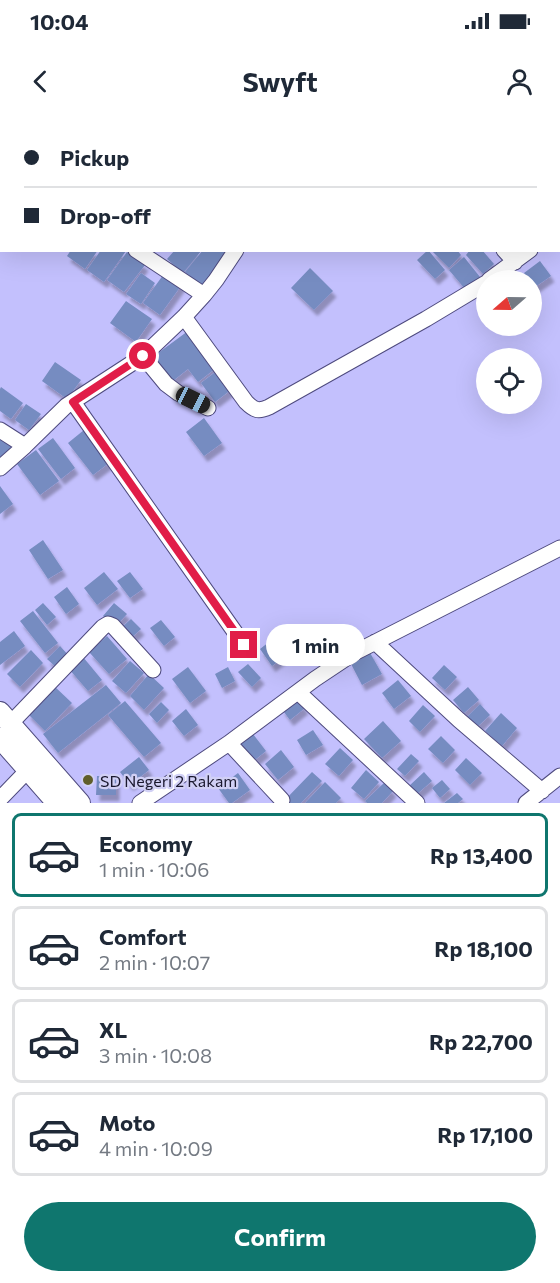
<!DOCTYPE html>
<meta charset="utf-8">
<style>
:root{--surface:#fff;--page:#f6f6f7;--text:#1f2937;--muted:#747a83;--line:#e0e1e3;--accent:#0f766e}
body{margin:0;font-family:Commissioner,sans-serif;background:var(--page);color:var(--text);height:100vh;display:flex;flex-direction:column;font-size:22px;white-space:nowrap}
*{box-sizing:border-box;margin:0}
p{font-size:20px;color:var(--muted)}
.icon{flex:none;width:33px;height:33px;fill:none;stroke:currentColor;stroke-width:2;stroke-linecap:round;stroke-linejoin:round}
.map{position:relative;height:683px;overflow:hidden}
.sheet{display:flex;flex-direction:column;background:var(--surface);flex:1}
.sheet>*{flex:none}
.banner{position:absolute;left:0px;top:0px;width:561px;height:132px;box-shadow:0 6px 24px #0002;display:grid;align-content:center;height:132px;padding:0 24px;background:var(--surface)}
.needle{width:39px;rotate:250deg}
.tools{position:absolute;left:476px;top:150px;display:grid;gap:12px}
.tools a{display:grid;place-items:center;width:66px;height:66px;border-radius:50%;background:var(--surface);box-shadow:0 6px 24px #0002;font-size:30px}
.end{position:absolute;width:27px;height:27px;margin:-14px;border:8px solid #e11d48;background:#fff;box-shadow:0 0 0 3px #fff}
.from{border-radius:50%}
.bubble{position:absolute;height:42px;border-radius:21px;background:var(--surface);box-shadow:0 6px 24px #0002;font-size:20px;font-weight:700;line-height:42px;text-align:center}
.car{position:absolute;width:18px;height:36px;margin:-18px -9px;border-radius:8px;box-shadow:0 0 4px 2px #0007;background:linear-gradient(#222 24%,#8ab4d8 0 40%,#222 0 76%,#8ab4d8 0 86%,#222 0)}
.banner b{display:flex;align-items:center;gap:21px;height:57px;font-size:22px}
.banner b+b{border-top:2px solid var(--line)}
.banner i{width:15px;height:15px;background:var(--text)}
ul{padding:10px 0 0;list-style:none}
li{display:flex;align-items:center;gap:18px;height:84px;margin:0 12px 9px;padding:0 12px;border:3px solid var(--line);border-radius:9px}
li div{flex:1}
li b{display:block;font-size:22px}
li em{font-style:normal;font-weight:700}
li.on{border-color:var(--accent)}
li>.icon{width:54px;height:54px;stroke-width:1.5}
.action{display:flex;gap:12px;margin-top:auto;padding:12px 24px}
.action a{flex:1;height:69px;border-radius:36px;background:var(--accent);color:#fff;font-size:24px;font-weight:700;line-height:69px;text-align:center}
.status{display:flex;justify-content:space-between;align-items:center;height:42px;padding:0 30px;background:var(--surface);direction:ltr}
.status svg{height:16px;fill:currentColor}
header{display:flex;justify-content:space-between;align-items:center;height:78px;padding:0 24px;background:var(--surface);font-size:27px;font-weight:700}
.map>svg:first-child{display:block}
</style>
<div class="status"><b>10:04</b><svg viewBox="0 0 49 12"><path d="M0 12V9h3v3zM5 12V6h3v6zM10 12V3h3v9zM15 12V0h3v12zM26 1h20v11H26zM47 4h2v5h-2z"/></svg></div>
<header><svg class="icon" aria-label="back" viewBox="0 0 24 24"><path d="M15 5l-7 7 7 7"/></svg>Swyft<svg class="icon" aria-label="person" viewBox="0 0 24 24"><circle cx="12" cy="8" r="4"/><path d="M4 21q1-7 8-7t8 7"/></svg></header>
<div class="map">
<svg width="560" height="683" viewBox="0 0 560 683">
<defs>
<filter id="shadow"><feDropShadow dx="3.5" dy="6" stdDeviation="1.5" flood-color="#0004"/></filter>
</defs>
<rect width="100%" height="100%" fill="#c3c0fd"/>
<!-- building -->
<path fill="#768cc1" filter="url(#shadow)" d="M71,130H98L85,149L67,136Z
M101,130L126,131L104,162L87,150Z
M175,130H202L183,153L167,139Z
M203,130H222L227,135L202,166L185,152Z
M428,130L445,150L435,159L417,140Z
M431,130H457L461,135L449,148Z
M470,130H482L494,144L483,154L466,135Z
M127,132L145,145L124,172L107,160Z
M464,137L480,157L465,169L449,150Z
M540,141L551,156L535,167L524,153Z
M310,148L333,171L314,190L291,168Z
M166,151L183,163L160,195L143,183Z
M141,153L155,163L141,184L126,174Z
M126,181L152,199L136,222L110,203Z
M188,211L216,248L198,262L188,249L169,264L150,239Z
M55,242L81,260L67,279L42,261Z
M218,250L232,269L215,282L201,263Z
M1,267L23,283L11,299L0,291V269Z
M26,284L41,294L29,310L15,300Z
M204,298L222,323L204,336L186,312Z
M84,310L109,343L93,355L68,323Z
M0,317L17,323L0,340Z
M53,318L75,348L61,359L38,329Z
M36,330L59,361L40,375L17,344Z
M0,366L13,384L0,394Z
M43,420L63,450L48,459L29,430Z
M104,452L118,469L97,485L84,468Z
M130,452L143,469L130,478L117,461Z
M67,467L79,484L66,494L54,477Z
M43,483L56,497L47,505L35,490Z
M114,483L127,494L115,507L103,496Z
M33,491L58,523L45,533L20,501Z
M131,499L141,509L129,520L120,509Z
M161,500L175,517L164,526L150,508Z
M14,511L25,526L0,545V522Z
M278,515L291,532L272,546L260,529Z
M107,516L127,539L109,554L89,532Z
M60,526L70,537L58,549L47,539Z
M31,530L43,543L20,567L7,554Z
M369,531L382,554L362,565L350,542Z
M83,537L102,560L88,571L69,549Z
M130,541L144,553L126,573L112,561Z
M248,544L261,558L252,567L238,552Z
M444,545L457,557L445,570L432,558Z
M188,547L206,571L190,583L172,559Z
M228,547L235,561L222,568L215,554Z
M149,554L164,568L144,590L130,576Z
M398,560L411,576L394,589L382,573Z
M53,565L72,583L45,611L27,593Z
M106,565L121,583L58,633L43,614Z
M468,567L479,580L464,593L453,580Z
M296,577L305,588L290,600L281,588Z
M125,581L161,623L144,637L108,595Z
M161,582L169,590L157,603L149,594Z
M480,584L490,595L476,608L466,598Z
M423,585L435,596L420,612L409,601Z
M186,589L198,605L184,616L172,601Z
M501,593L517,608L502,626L485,611Z
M383,601L401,621L382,638L364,619Z
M313,610L323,625L306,635L297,620Z
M253,614L266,631L251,643L237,625Z
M441,616L455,630L443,643L428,629Z
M340,628L353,640L339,656L325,644Z
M281,630L294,647L278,660L265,644Z
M411,634L419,641L405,656L397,649Z
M139,637L149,650L130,665L120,652Z
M466,638L482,653L470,665L455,650Z
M366,650L379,662L364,679L351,668Z
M312,652L322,661L301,683H282Z
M424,652L432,661L417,674L409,666Z
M238,653L250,670L232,683H229L218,668Z
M97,656L116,657V675H96Z
M442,660L450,669L440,678L432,668Z
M325,662L341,678L336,683H305Z
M385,662L393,671L382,683H367L365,681Z
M457,673L463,679L458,683H444Z"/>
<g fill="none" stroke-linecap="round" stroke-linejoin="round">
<defs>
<path id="minor" d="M560,109V108
M136,130L204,175
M504,130L515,142
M489,160L530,130
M184,197L246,282C254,290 258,292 269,287L426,199L486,163
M143,236L166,264L178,273L208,288
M73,282L244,525
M0,310L25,326
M0,348L25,326L66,286L143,236L184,197L204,175L216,160L236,130
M375,522L459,600L542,671
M298,572L417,683
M10,604L103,507L108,504L113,506L153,550
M229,623L282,680
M0,679L28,650
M140,683L229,623L315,559L354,533L560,428
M526,683L560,656"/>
<path id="major" d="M0,592L80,683
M0,618L57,683"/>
</defs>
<!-- minor casing -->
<use href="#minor" stroke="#4e4a7e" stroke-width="17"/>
<!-- major casing -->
<use href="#major" stroke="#4e4a7e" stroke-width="22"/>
<!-- minor -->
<use href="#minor" stroke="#fff" stroke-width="15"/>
<!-- major -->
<use href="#major" stroke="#fff" stroke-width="20"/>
</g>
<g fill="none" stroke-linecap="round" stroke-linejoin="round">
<!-- route -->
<path stroke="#e11d48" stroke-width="8" d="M143,236L73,282L244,525"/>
</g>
<!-- markers -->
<circle fill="#605e2a" stroke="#d1d0f5" stroke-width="2" cx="88" cy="660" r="6"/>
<g text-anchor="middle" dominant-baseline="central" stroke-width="4.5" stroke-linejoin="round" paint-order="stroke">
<!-- poi labels -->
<g font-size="16" fill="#1a182e" stroke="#d1d0f5" text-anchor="start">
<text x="100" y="660">SD Negeri 2 Rakam</text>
</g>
</g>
</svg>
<div class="tools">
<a><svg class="needle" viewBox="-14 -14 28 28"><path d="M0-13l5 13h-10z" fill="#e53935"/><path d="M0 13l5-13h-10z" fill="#747a83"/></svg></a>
<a><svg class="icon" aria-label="locate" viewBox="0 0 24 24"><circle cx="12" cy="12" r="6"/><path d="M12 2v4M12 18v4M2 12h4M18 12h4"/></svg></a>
</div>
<i class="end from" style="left:143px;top:236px"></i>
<i class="end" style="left:244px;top:525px"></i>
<div class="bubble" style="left:266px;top:504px;width:99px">1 min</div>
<i class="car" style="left:193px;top:280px;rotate:116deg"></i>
<div class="banner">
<b><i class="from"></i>Pickup</b>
<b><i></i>Drop-off</b>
</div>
</div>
<section class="sheet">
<ul>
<li class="on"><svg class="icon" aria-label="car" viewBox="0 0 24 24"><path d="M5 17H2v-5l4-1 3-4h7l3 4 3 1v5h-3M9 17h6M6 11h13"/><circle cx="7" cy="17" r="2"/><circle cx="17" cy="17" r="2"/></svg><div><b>Economy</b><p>1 min · 10:06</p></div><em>Rp 13,400</em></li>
<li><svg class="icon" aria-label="car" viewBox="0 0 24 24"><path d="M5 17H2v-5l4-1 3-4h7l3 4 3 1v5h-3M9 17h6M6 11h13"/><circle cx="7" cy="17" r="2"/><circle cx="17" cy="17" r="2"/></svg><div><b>Comfort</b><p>2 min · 10:07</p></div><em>Rp 18,100</em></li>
<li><svg class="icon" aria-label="car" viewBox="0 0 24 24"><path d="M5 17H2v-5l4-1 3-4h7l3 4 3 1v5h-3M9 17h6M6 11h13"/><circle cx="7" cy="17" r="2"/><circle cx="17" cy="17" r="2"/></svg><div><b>XL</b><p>3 min · 10:08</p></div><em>Rp 22,700</em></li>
<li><svg class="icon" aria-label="car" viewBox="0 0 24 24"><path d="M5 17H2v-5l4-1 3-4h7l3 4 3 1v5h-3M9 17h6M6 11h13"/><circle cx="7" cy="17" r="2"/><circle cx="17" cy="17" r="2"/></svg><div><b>Moto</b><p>4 min · 10:09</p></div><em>Rp 17,100</em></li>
</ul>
<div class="action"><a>Confirm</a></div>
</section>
